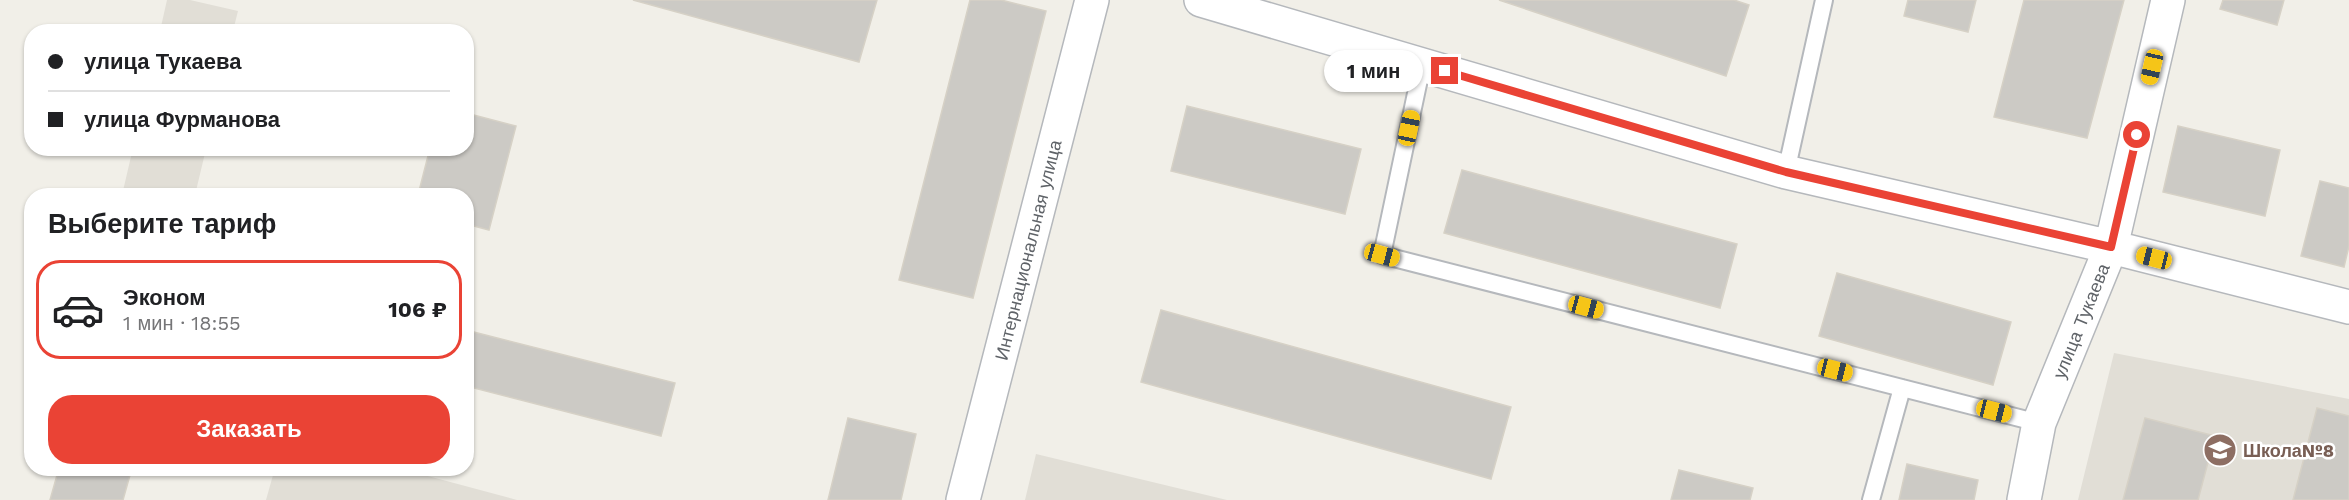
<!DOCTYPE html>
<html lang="ru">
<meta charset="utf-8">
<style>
:root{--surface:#fff;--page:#f6f6f6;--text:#202124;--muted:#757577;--line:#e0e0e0;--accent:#ea4335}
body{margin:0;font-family:"Work Sans",sans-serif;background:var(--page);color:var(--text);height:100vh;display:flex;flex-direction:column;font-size:22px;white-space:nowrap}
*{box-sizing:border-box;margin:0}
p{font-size:20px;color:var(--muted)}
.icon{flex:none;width:33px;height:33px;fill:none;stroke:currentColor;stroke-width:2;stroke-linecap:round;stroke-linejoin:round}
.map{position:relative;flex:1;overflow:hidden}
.side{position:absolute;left:24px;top:188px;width:450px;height:288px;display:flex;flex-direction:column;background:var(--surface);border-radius:24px;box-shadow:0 2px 4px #0004}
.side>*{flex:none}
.hud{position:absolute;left:24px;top:24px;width:450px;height:132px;border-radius:24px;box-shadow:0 2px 4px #0004;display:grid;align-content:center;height:132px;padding:0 24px;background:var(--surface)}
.end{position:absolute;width:27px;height:27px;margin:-14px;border:8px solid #ea4335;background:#fff;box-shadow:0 0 0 3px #fff}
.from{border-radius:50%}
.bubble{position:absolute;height:42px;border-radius:21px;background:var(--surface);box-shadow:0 2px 4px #0004;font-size:20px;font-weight:700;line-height:42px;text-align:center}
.car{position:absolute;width:18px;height:36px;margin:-18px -9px;border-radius:8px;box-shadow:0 0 4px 2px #0007;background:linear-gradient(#f5c518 24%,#345 0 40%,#f5c518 0 76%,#345 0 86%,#f5c518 0)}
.hud b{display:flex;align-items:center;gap:21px;height:57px;font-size:22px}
.hud b+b{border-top:2px solid var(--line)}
.hud i{width:15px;height:15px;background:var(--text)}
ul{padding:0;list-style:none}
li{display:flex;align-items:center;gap:18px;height:99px;margin:0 12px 9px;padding:0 12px;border:3px solid transparent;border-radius:24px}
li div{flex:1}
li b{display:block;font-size:22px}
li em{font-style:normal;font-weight:700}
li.selected{border-color:var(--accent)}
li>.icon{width:54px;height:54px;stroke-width:1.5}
h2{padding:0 24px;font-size:27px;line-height:72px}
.action{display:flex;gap:12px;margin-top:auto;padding:12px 24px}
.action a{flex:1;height:69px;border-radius:24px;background:var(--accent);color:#fff;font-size:24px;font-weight:700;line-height:69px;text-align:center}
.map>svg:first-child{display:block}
</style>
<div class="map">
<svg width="2349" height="500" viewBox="0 0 2349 500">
<rect width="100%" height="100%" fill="#f1efe8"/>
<!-- education -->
<path fill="#e1ded6" d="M167,0H190L238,11L233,31H160Z
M133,148L206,149L195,195H122Z
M2114,353L2349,399V500H2078Z
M1036,454L1227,500H1025Z
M275,468H398L517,500H266Z"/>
<!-- building -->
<path fill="#cccac5" stroke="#d6d1c6" stroke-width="1.5" d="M633,0H877L859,62Z
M970,0H1001L1046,11L973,298L899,280Z
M1499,0H1734L1749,5L1726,76Z
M1908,0H1976L1968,32L1904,16Z
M2024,0H2124L2087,138L1994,117Z
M2223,0H2284L2277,25L2220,9Z
M1187,106L1361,149L1345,214L1171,171Z
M466,113L516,126L489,230L466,224V195H418L430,148H466Z
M2178,126L2280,150L2265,216L2163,192Z
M1462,170L1737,244L1720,308L1444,233Z
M2320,181L2349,188V246L2344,267L2301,256Z
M1837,273L2011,322L1993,385L1819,336Z
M1161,310L1511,407L1491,479L1141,382Z
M466,330L675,383L661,436L466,386Z
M2317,408L2349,416V500H2293Z
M848,418L916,434L901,500H828Z
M2145,418L2215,436L2198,500H2123Z
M1907,464L1978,480L1974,500H1899Z
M59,468H132L123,500H50Z
M1679,470L1753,488L1750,500H1671Z"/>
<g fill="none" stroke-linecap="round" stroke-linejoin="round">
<defs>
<path id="service" d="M1422,65L1382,255L2039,423
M1786,172L1824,0
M1871,500L1902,388"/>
<path id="minor" d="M1201,0L1786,172L2111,247L2349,307
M2024,500L2039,423L2111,247L2168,0"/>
<path id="tertiary" d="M963,500L1092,0"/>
</defs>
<!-- service casing -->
<use href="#service" stroke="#b5b8bc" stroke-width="20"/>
<!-- minor casing -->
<use href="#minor" stroke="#b5b8bc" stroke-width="36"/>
<!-- tertiary casing -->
<use href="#tertiary" stroke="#b5b8bc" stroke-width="36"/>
<!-- service -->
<use href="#service" stroke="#fff" stroke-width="16"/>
<!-- minor -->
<use href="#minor" stroke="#fff" stroke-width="33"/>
<!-- tertiary -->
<use href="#tertiary" stroke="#fff" stroke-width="33"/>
</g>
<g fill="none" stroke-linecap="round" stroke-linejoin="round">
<!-- route -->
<path stroke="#ea4335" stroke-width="8" d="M1445,71L1786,172L2111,247L2137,135"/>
</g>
<!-- icons -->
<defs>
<symbol id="school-disc" viewBox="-11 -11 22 22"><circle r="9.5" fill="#8d6e63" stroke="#fff"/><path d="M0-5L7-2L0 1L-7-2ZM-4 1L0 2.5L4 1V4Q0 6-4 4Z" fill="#fff"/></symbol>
</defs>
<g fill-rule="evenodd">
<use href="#school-disc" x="2201" y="431" width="38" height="38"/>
</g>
<g text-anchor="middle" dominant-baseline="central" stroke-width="5" stroke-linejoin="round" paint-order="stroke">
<!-- street labels -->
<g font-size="18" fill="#5f6368" stroke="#fff">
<text transform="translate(1028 250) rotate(-76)">Интернациональная улица</text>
<text transform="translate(2081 321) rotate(-68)">улица Тукаева</text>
</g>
<!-- education labels -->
<g font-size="18" font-weight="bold" fill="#785e54" stroke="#fff" text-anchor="start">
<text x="2243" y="450">Школа№8</text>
</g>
</g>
</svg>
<i class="end from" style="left:2137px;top:135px"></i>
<i class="end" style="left:1445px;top:71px"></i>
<div class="bubble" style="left:1324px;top:50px;width:99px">1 мин</div>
<i class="car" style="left:2152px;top:67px;rotate:193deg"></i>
<i class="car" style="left:1409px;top:128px;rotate:12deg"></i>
<i class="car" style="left:1382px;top:255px;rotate:105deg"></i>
<i class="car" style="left:2154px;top:258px;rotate:284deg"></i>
<i class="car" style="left:1586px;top:307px;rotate:105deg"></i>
<i class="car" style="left:1835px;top:370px;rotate:104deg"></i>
<i class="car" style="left:1994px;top:411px;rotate:104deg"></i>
<div class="hud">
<b><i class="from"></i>улица Тукаева</b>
<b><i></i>улица Фурманова</b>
</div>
<section class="side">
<h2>Выберите тариф</h2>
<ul>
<li class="selected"><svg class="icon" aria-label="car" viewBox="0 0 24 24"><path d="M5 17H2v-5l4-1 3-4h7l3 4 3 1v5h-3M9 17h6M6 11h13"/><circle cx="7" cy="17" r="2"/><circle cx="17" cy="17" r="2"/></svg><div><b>Эконом</b><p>1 мин · 18:55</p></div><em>106 ₽</em></li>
</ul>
<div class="action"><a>Заказать</a></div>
</section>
</div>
